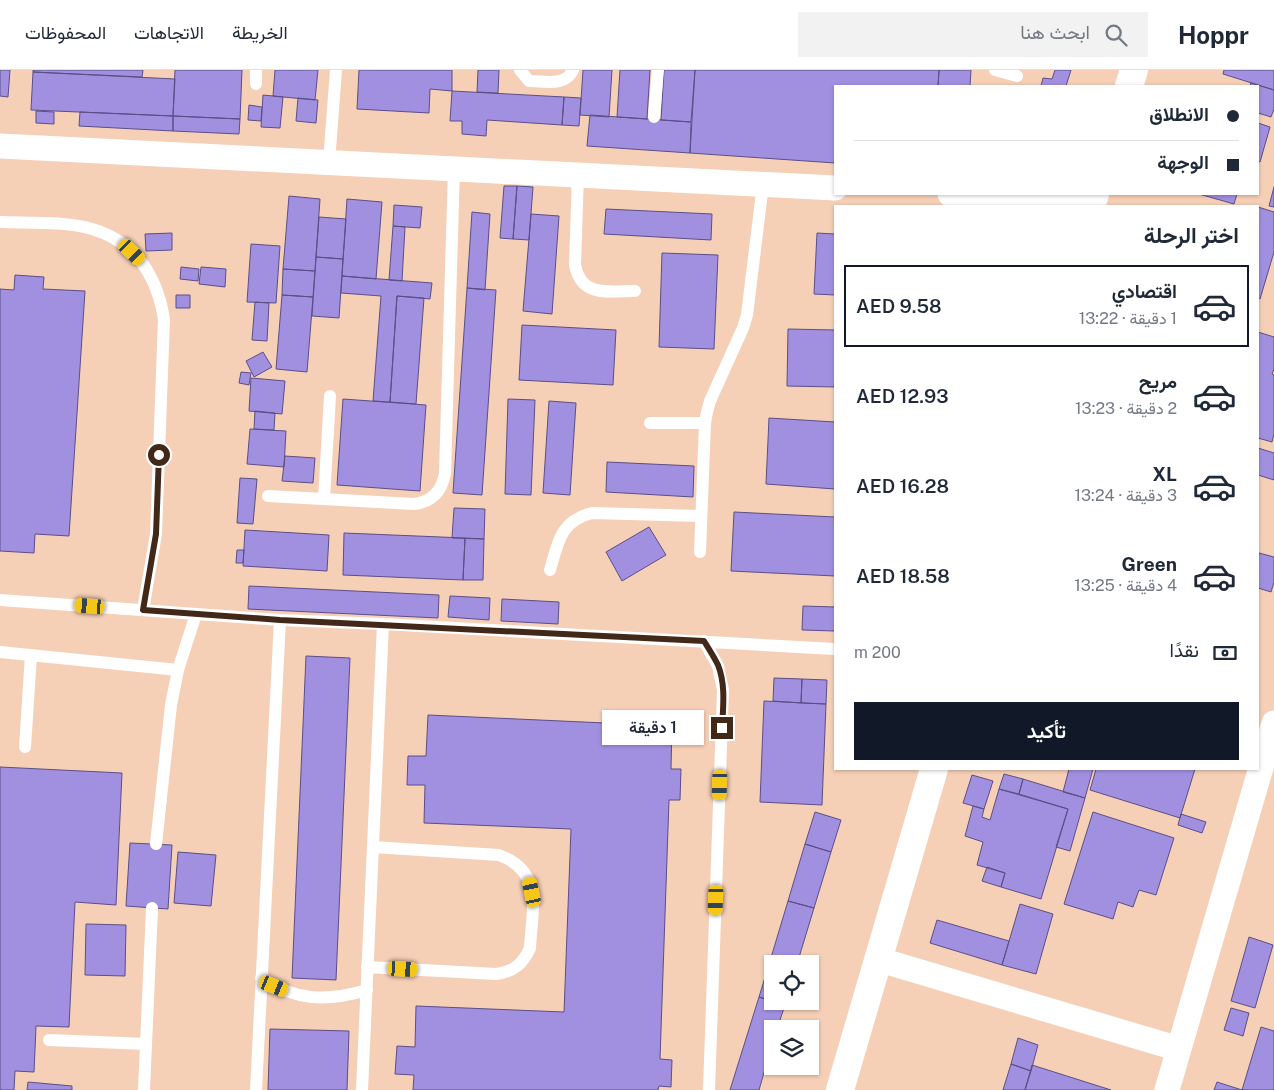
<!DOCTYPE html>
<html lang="ar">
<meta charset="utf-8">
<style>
:root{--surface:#fff;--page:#f2f2f3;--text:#1f2937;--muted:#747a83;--line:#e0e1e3;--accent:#111827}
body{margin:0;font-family:"Public Sans",Vazirmatn,sans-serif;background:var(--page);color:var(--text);direction:rtl;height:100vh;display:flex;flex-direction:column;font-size:19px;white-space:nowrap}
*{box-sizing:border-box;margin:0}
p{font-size:16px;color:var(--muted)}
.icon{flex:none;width:28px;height:28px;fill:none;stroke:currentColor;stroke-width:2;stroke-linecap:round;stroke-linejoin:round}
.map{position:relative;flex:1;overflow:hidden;direction:ltr}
.panel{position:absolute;left:834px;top:135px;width:425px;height:565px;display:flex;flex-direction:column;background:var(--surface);border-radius:0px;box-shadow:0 1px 4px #0004;direction:rtl}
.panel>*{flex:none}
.top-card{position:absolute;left:834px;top:15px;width:425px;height:110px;border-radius:0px;box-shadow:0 1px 4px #0004;direction:rtl;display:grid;align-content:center;height:110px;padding:0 20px;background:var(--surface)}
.buttons{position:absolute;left:764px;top:885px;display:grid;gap:10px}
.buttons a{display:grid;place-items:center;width:55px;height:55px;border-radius:0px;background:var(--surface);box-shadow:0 1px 4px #0004;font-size:25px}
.end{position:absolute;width:22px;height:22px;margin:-11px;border:6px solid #412819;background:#fff;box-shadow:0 0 0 2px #fff}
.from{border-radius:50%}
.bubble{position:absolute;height:35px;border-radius:0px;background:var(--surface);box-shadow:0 1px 4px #0004;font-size:16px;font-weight:600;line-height:35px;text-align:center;direction:rtl}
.car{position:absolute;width:15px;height:30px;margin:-15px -8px;border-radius:6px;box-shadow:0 0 4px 1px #0007;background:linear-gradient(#f5c518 24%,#345 0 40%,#f5c518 0 76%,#345 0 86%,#f5c518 0)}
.top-card b{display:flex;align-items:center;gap:18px;height:48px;font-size:19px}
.top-card b+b{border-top:1px solid var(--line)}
.top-card i{width:12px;height:12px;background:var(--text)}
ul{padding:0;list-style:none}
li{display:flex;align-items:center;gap:15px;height:82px;margin:0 10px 8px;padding:0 10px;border:2px solid transparent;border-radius:0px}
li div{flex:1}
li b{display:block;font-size:19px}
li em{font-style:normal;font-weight:600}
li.selected{border-color:var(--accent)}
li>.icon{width:45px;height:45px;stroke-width:1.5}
h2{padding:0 20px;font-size:22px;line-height:60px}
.pay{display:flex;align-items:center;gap:12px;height:55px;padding:0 20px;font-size:19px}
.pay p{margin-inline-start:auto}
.button{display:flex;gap:10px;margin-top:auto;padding:10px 20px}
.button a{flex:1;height:58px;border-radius:0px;background:var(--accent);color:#fff;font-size:20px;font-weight:600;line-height:58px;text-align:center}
header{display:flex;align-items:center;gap:30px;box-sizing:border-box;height:70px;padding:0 25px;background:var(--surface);border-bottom:1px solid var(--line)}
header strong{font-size:24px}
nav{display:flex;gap:28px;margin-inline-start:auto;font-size:18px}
.search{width:350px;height:45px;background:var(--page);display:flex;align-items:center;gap:12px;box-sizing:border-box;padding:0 18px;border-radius:0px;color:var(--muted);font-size:19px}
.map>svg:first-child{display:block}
</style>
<header>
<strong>Hoppr</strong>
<div class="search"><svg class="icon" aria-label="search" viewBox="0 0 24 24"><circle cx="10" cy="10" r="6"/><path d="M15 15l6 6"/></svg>ابحث هنا</div>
<nav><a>الخريطة</a><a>الاتجاهات</a><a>المحفوظات</a></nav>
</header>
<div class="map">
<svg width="1274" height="1020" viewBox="0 0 1274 1020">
<rect width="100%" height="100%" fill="#f6cfb7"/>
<!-- building -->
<path fill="#a190e0" stroke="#5b4e87" d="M0,0H10L8,27L0,26Z
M33,0H143L142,7L33,2Z
M175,0H242L240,49L173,46Z
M275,0H318L315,30L273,26Z
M359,0H452V21L430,19L429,43L357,39Z
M478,0H499L498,23L477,22Z
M583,0H612L609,47L580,45Z
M620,0H650L647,49L617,47Z
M664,0H695L691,52L661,50Z
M695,0H939L938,16H835V93L690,83Z
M939,0H971L970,16H938Z
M1055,0H1071L1066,16H1041L1043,8L1052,9Z
M1224,0H1274V20L1223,4Z
M33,2L175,9L173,46L31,40Z
M1251,13L1274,20V39L1271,47L1258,43V16H1250Z
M452,21L564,27L562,55L487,50L486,66L462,64V51H450Z
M263,25L283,27L280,58L261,57Z
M564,27L581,28L579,56L562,55Z
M298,28L318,30L316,53L296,51Z
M249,35L262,37L261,51L248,50Z
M36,41L54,42V54L36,53Z
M80,42L173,46V61L79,56Z
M590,45L691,52L690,83L587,76Z
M173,46L240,49L239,64L173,61Z
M1258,53L1270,57L1260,92L1258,91Z
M504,116H517L513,169L500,168Z
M517,116L533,117L529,170L513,169Z
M1274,117V137L1269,136Z
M1199,124H1237L1234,134Z
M289,126L320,129L315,201L283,199Z
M347,129L382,132L376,209L342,206Z
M394,135L422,137L420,158L393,156Z
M1258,137L1274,142V182L1260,229L1258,228Z
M606,139L712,144L711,170L604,164Z
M472,142L490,144L485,220L467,218Z
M531,144L559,146L552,244L523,241Z
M319,147L346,149L343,189L316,187Z
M393,156L405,157L402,211L389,210Z
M172,163V180L146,181L145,164Z
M817,163L835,164V225L814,224Z
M251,174L280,176L276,233L247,232Z
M662,183L718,185L714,279L659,277Z
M316,187L343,189L339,248L312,246Z
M181,197L199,199L198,211L180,209Z
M201,197L226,199L225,217L199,214Z
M283,199L315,201L313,227L282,225Z
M15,205L44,207L43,219L85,221L69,466L35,464L34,483L0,481V219L14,220Z
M342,206L432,213L430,229L397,226L390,332L373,331L381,226L341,223Z
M467,218L496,220L482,425L453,423Z
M176,225H190V238H176Z
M282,225L313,227L307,302L276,299Z
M397,226L424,228L416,334L390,332Z
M255,232L269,233L267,271L252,270Z
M522,255L616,260L613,315L519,310Z
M788,259L835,260V317L787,316Z
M1258,262L1274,267V299L1272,304L1274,305V364L1272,372L1258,368Z
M263,282L272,297L254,307L246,291Z
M241,302L251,303L249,315L239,313Z
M251,308L285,311L282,344L249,341Z
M343,329L426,335L420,421L337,415Z
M508,329L535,330L531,425L505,424Z
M549,331L576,333L570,425L543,423Z
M255,341L275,343L274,360L254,359Z
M769,348L835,352V419L766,414Z
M250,359L286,361L284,397L247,394Z
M1258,378L1274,383V410L1258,405Z
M285,386L315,388L313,413L282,411Z
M607,392L694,396L693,427L606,422Z
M240,408L257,409L253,454L237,453Z
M454,438L485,439L484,469L452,468Z
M734,442L835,447V506L731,501Z
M649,457L666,485L622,511L606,482Z
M245,460L329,465L327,501L243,496Z
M344,463L465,468L463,510L343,505Z
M465,468L484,469L483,510H463Z
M237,480H244L243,493H236Z
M1259,483L1274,487V512L1271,522L1258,518V489Z
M249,516L439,525L438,548L248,539Z
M450,526L490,528L489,550L448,547Z
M502,529L559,532L558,554L501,551Z
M803,536L835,537V561L802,560Z
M306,586L350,588L336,910L292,908Z
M774,608L802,609L801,633L773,631Z
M802,609L827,610L826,634L801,633Z
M764,631L826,634L822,735L760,732Z
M428,645L672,656L671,699H681L680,730H669L660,989L672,990L671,1017L659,1016L658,1020H413L414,1005L395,1004L397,976L415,977L416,936L564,942L571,759L424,753L425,715H407L408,686H426Z
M0,697L122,703L116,835L75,832L69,957L36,956L34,1002L15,1001L14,1020H0Z
M1069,699H1093L1085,728L1063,722Z
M1096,699H1195L1180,748L1090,720Z
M1004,704L1023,709L1019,724L999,719Z
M972,705L993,711L984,739L963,733Z
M1023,709L1085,728L1070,781L1056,777L1068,739L1019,724Z
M999,719L1068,739L1041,829L1001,817L1005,803L977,795L983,772L965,766L973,736L984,739L982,747L990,750Z
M815,742L841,750L831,782L805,774Z
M1093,742L1174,768L1156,825L1139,820L1133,837L1118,832L1113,849L1064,834Z
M1181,744L1206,752L1202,763L1178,755Z
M130,773L172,775L168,839L126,836Z
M805,774L831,782L814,838L788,831Z
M178,782L216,785L211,836L174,833Z
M987,797L1005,803L1001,817L982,811Z
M788,831L814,838L797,894H772V903L767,901Z
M1020,834L1053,844L1036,904L1002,895Z
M937,850L1009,871L1002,895L930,873Z
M86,854L126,855L125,906L85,905Z
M1249,867L1273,875L1255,938L1231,931Z
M767,901L772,903V931L759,927Z
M759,927L785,935L777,959H772V975L759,1020H730Z
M1231,938L1249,943L1243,966L1224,960Z
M1261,957L1274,961V1020H1242Z
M270,959L349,961L347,1020H268Z
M1018,968L1038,975L1031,1001L1011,994Z
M1011,994L1031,1001L1025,1020H1003Z
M1032,995L1111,1020H1025Z
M28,1012L72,1016V1020H27Z
M1217,1012L1242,1020H1244H1214Z"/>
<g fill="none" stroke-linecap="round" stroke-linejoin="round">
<!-- lane -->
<path stroke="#fff" stroke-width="12" d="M520,0L529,11C545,11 565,17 573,0
M995,0L1017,6
M256,14V0
M654,47L658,0
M329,92L336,0
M578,104L575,195C581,228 609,221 635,221
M0,152C28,153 66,151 92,159C136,172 157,206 164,249L156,464L143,540
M650,353H705
M268,426L414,434C432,432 442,421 445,403L454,98
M324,429L330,326
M700,482L705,353L707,342L710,331L743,258L747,245L763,114
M550,500C558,473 560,451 592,443L701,446
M0,530L280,550L383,554L835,579
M704,571L718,596L723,620L709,1020
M0,582L178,600
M25,677L31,585
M156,774L171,635L178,600L196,544
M367,897L496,904C513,902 523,894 530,878C532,839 544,802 499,785L373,777
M261,908C297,931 326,932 367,920
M49,970L146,974
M144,1020L152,838
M256,1020L280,550
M362,1020L383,554"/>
<!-- street -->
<path stroke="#fff" stroke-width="25" d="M0,76L835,118
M950,124L1093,130
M877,889L1179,979
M1167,1020L1274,653"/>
<!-- secondary -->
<path stroke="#fff" stroke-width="28" d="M1129,16L1134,0
M1091,136L1095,124
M840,1020L934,699"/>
</g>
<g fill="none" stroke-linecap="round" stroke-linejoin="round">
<!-- route -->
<path stroke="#412819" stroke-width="6" d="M159,385L156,464L143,540L280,550L704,571C709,579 714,587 718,595C726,615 723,638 722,658"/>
</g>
</svg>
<div class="buttons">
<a><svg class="icon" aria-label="locate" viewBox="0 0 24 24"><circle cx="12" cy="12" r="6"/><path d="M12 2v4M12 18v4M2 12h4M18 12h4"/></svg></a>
<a><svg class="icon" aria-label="layers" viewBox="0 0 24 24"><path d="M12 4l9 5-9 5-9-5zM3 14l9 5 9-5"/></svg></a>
</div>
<i class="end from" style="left:159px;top:385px"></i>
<i class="end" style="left:722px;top:658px"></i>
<div class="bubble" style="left:602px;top:640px;width:102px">1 دقيقة</div>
<i class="car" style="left:132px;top:182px;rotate:134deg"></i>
<i class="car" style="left:90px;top:536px;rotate:274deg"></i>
<i class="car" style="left:720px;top:715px;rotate:182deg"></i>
<i class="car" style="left:532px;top:822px;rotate:348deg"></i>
<i class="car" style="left:716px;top:830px;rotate:182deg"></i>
<i class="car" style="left:403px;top:899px;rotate:93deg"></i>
<i class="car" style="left:274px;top:916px;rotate:112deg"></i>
<div class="top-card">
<b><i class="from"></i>الانطلاق</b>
<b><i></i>الوجهة</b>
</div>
<section class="panel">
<h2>اختر الرحلة</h2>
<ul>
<li class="selected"><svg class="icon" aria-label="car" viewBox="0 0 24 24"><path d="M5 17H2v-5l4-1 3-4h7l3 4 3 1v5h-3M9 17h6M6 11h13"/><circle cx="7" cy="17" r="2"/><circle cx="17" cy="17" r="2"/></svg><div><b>اقتصادي</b><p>1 دقيقة · 13:22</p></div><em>AED 9.58</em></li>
<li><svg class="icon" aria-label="car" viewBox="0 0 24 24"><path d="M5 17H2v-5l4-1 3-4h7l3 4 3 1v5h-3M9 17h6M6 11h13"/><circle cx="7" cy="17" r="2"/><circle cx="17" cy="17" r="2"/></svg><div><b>مريح</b><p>2 دقيقة · 13:23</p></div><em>AED 12.93</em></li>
<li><svg class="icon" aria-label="car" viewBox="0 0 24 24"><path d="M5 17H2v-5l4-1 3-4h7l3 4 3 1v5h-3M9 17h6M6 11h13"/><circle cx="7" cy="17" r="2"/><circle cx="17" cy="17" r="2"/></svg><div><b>XL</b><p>3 دقيقة · 13:24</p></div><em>AED 16.28</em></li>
<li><svg class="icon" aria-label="car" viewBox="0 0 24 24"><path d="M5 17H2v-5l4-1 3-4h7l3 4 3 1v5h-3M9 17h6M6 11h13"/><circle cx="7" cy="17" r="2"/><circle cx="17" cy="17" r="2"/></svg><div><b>Green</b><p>4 دقيقة · 13:25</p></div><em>AED 18.58</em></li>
</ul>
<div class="pay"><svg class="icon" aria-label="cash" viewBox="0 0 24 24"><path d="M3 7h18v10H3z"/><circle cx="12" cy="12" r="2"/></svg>نقدًا<p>200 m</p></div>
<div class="button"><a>تأكيد</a></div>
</section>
</div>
